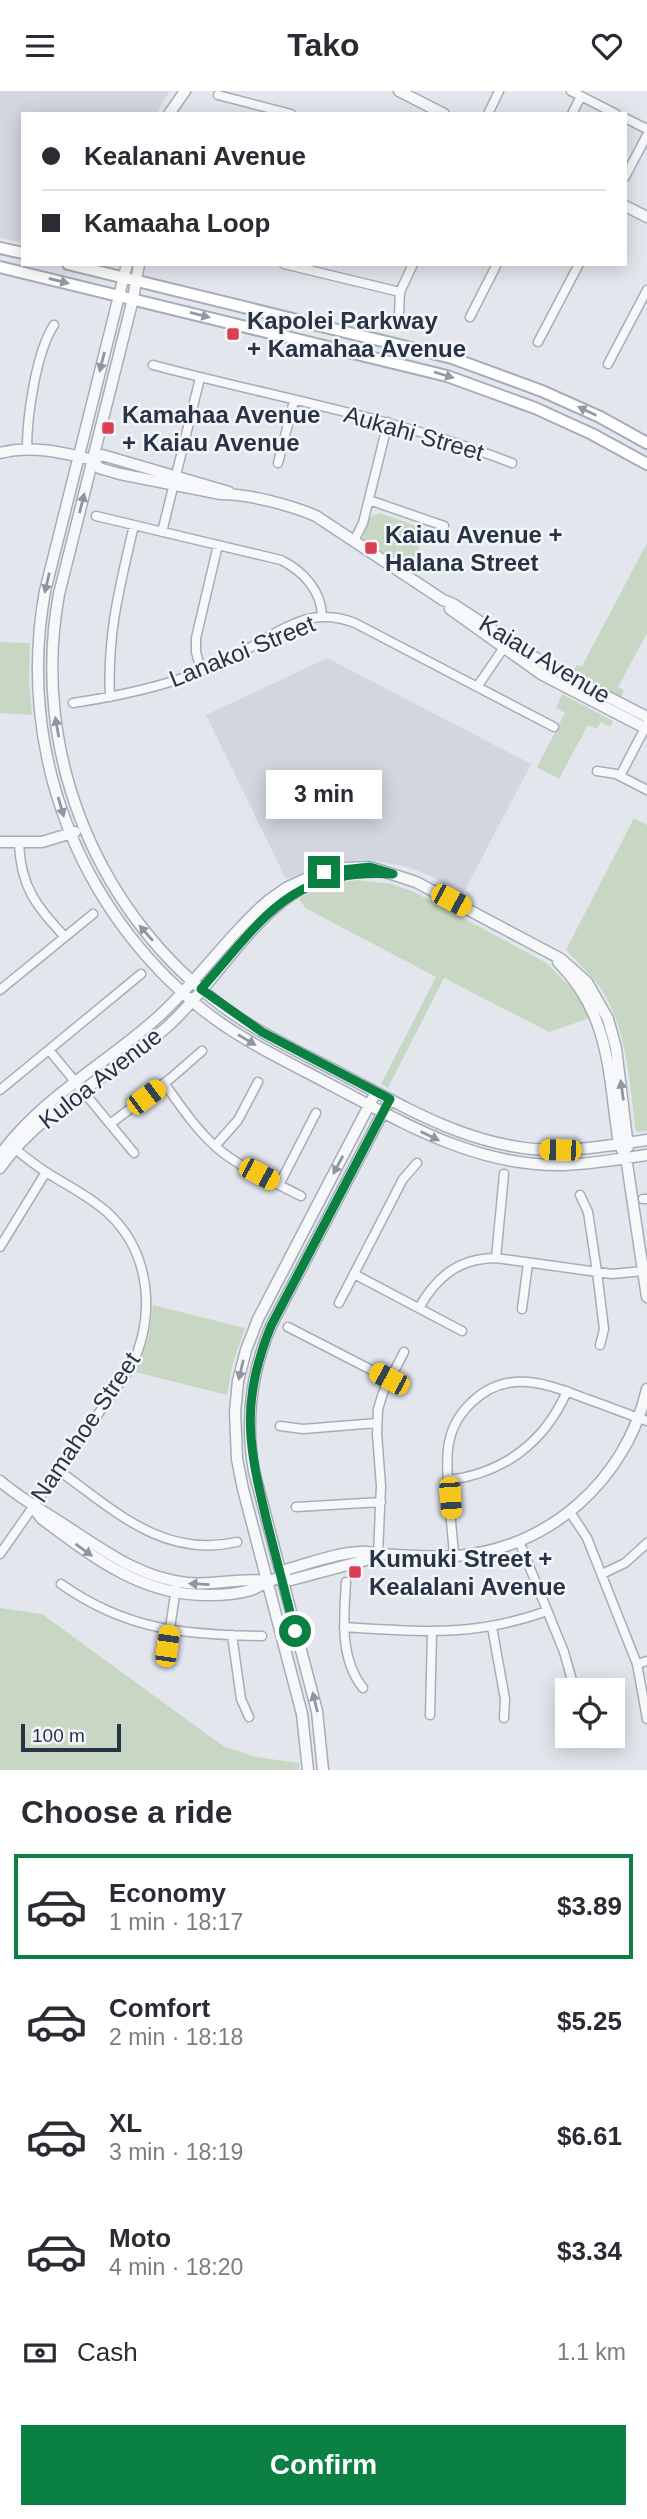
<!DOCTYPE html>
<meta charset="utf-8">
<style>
:root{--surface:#fff;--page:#f2f2f3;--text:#2b2b33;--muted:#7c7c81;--line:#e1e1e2;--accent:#0b8043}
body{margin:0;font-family:Arial,sans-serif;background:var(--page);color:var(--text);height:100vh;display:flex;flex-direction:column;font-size:26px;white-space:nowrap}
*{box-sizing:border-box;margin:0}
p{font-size:23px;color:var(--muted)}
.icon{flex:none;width:38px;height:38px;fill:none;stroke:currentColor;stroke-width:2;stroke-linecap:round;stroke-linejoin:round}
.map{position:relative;height:1679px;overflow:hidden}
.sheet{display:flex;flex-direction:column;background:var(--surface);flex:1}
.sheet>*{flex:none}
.banner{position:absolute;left:21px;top:21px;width:606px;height:154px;border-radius:0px;box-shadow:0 4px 18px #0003;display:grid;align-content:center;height:154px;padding:0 21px;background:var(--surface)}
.tools{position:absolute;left:555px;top:1587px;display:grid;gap:14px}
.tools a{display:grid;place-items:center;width:70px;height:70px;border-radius:0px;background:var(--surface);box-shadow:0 4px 18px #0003;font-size:35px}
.scale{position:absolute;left:21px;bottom:18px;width:100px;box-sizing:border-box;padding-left:7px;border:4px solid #293347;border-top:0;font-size:19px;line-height:24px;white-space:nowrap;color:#293347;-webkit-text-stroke:5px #f3f6f9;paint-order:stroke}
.end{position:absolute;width:32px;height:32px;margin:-16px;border:9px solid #0b8043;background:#fff;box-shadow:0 0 0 4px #fff}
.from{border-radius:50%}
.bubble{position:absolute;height:49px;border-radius:0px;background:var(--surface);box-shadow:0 4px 18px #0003;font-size:23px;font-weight:600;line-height:49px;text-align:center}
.car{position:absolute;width:21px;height:42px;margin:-21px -10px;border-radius:9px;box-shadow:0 0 5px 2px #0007;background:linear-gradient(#f5c518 24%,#345 0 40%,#f5c518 0 76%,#345 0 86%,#f5c518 0)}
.banner b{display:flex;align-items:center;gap:24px;height:66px;font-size:26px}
.banner b+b{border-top:2px solid var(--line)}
.banner i{width:18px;height:18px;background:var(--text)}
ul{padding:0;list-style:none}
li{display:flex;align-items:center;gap:21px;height:105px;margin:0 14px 10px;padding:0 7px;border:4px solid transparent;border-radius:0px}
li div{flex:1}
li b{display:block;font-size:26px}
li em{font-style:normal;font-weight:600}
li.on{border-color:var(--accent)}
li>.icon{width:63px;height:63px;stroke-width:1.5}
h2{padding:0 21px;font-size:32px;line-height:84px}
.pay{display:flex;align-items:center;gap:18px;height:77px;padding:0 21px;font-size:26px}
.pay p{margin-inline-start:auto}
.button{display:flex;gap:14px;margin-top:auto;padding:14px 21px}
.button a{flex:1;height:80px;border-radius:0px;background:var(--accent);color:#fff;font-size:28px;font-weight:600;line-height:80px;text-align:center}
header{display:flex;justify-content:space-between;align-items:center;height:91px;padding:0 21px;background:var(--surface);font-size:32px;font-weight:600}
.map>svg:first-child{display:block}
</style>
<header><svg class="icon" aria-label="menu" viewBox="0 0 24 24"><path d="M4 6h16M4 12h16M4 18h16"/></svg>Tako<svg class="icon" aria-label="heart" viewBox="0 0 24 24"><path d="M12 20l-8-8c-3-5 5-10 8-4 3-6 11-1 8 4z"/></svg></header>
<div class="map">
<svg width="647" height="1679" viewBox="0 0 647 1679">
<rect width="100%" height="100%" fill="#e3e7ed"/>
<!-- built -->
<path fill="#d1d6df" d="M0,0H167L169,1L156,23H23V152L0,147Z
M327,567L531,673L463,803L433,786L408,776L371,769L345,770L322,774L286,788L206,624Z"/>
<!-- green -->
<path fill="#c8d7c3" d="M379,422L425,438L410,487L362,450L369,427Z
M647,452V542L618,596L624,599L621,606L627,609L623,615L563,584L567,576L573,580L577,574L582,575Z
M0,551L30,552L29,590L32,624L0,622Z
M562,603L613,630L610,636L601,631L597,638L588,634L559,688L537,676L565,622L556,617Z
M634,727L647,734V1040L636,1041C629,993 628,937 599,895C589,882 577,871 566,859Z
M358,789L391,793L412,800L545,871L574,899L590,927L549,941L444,887L388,997L381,993L436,886L305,817L299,807L326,794Z
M153,1214L245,1237L233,1272L227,1304L135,1281L149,1245Z
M0,1517L42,1523L223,1655L256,1666L299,1672V1679H0Z"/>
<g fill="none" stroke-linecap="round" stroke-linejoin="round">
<defs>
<path id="minor" d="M571,0L616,23
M218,4L291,23
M488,23L499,0
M572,23L581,5
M625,27L647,38
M625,86L647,44
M284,173L400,201
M399,224L400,201L413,173
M470,226L497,173
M538,251L579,173
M608,273L647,199
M153,274C273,306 396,327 512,372
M27,358C27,325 36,261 54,234
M278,372L294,310
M369,409L444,435
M96,425L281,469C303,480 322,500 322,526
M162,441L200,287
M354,450L363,432L388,331
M201,579L196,561V547L218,454
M477,596L507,552
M110,606C107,542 120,495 134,434
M73,612C127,604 181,592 230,568C255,555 280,536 307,528C324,524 340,526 355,532L554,636
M597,680L616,683L647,699
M620,685L647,633
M19,753C21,797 36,814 65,846
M0,899L93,823
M49,959L134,1062
M164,992C180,1014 195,1037 216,1056C240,1077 272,1090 301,1105
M0,999L141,883
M110,1033L171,987L202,960
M215,1055L238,1029L258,991
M279,1094L316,1022
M580,1104L588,1121L597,1181L604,1238L600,1254
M643,1108H647
M0,1156L46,1081
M496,1167L504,1083
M354,1183L462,1240
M339,1212L403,1088L417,1072
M419,1217C436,1186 459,1167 496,1167L612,1183L643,1180
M522,1218L528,1172
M288,1236L389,1288
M280,1335L303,1338L377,1332
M58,1379C114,1419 163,1468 237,1451
M449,1389C504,1382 545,1351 567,1300
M296,1416L381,1411
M570,1421L587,1447L637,1573L647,1628
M519,1450L564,1561L575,1600
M0,1463L131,1276C156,1225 151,1162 108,1122C92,1107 72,1097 54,1086C38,1077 24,1065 10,1054
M378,1463L381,1395L377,1343L378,1318L383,1302L404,1261
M454,1465C452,1432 445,1389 448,1358C450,1340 459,1323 472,1311C507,1277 548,1293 587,1308C607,1315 627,1323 647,1330
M602,1483L625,1472L647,1452
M346,1491C344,1526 339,1567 363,1597
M61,1493C126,1539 185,1544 262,1545
M344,1536C417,1541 476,1546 547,1520
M492,1536L505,1608L504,1627
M232,1544L241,1608L249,1626
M165,1570L176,1497
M637,1573L647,1570
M430,1624L432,1542"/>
<path id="tertiary" d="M399,0L444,23
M169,23L185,0
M625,115L647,126
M127,173L45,500C16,659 78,819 203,919C242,950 288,971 331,994C404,1032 473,1074 558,1074C588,1074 618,1068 647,1064
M139,173L133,208L59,503C31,655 92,812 213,908C250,938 294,958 336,980C407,1017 475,1060 558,1059C587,1059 618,1053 647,1049
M0,362C32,354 61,361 93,369
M93,369L99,377L120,383L221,403C249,403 290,414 316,425L443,509L453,513L548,575L647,626
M93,369L102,364L229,401
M450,518L541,583L647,638
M0,751H42L75,741
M558,871C611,924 608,983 619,1053L626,1066L647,1206
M0,1064C42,1006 106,973 158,926C198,890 228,844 269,809L286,797L314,784L346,777L370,776L416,791L561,868L587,891L608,928L616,957L628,1056
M0,1077C39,1020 115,982 167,936C209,898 238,846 283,810C299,797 319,788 341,785
M0,1390C21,1408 43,1420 66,1435C105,1460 140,1487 187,1492C214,1495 240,1486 267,1490
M34,1418L42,1428C93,1466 142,1505 209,1504C222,1504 238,1503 251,1499C261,1495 270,1489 281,1486
M281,1486L288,1478C311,1472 336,1462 360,1461C367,1460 374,1463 381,1463C406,1465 431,1466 456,1465C549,1458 626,1389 647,1298
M281,1486L291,1489L370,1468L378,1463
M308,1679L302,1623L243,1398L237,1368L235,1321L238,1290L246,1259L258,1228L376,1001
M323,1679L317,1620L254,1380C245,1330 251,1282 271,1235L390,1008"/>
<path id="secondary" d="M0,157L23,162
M68,173L452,267L542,300L600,326L647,352
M0,176L447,285L535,317L592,343L647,373"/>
</defs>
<!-- minor casing -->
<use href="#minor" stroke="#a7adb8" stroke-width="11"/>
<!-- tertiary casing -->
<use href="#tertiary" stroke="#a7adb8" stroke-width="13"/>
<!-- secondary casing -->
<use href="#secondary" stroke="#a7adb8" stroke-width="14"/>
<!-- minor -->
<use href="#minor" stroke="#f7f8fa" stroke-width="8"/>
<!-- tertiary -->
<use href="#tertiary" stroke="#f7f8fa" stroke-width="10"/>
<!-- secondary -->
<use href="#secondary" stroke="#fff" stroke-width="10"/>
</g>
<!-- one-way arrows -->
<defs><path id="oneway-solid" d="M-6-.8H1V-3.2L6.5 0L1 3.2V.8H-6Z" transform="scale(1.75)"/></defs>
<g fill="#9499a3">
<use href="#oneway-solid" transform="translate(59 190) rotate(14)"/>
<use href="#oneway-solid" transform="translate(200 224) rotate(14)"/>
<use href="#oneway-solid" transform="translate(444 284) rotate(17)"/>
<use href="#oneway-solid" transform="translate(587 320) rotate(-154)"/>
</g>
<g fill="#9096a0">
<use href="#oneway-solid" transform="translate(102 271) rotate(104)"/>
<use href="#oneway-solid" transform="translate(82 412) rotate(-76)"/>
<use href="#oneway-solid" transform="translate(47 492) rotate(103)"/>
<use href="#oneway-solid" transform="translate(57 636) rotate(-100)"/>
<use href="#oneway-solid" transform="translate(61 716) rotate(74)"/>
<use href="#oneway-solid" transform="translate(146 842) rotate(-131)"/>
<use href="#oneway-solid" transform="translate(247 949) rotate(31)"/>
<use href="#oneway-solid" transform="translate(622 999) rotate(-98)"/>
<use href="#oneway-solid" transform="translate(430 1045) rotate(26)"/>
<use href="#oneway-solid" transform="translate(338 1074) rotate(118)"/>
<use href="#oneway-solid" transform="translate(241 1279) rotate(103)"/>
<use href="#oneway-solid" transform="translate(84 1459) rotate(36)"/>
<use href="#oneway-solid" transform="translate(199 1493) rotate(-177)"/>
<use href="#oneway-solid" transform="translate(315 1611) rotate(-104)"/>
</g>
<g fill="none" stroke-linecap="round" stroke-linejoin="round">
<!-- route -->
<path stroke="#0b8043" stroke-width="9" d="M295,1540C286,1505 277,1470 268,1435C249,1357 239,1313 271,1235L390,1008L262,941L201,898C263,828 289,777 393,783L370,776L324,781"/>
</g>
<!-- markers -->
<g fill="#dc3e53" stroke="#f3f6f9" stroke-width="2.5">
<rect x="226" y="236" width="14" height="14" rx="3.5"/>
<rect x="101" y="330" width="14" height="14" rx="3.5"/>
<rect x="364" y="450" width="14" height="14" rx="3.5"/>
<rect x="348" y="1474" width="14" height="14" rx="3.5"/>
</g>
<g text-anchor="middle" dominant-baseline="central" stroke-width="5" stroke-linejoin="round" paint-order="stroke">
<!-- poi labels -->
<g font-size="24" font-weight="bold" fill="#293347" stroke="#f3f6f9" text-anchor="start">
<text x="247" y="229">Kapolei Parkway<tspan x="247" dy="28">+ Kamahaa Avenue</tspan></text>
<text x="122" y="323">Kamahaa Avenue<tspan x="122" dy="28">+ Kaiau Avenue</tspan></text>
<text x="385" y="443">Kaiau Avenue +<tspan x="385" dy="28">Halana Street</tspan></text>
<text x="369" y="1467">Kumuki Street +<tspan x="369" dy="28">Kealalani Avenue</tspan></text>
</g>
<!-- street labels -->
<g font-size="24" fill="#293347" stroke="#f3f6f9">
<text transform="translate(414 342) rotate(16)">Aukahi Street</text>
<text transform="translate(242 560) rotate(-22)">Lanakoi Street</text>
<text transform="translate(545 568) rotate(31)">Kaiau Avenue</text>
<text transform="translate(100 987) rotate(-38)">Kuloa Avenue</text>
<text transform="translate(85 1336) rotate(-56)">Namahoe Street</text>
</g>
</g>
</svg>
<div class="tools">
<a><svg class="icon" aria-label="locate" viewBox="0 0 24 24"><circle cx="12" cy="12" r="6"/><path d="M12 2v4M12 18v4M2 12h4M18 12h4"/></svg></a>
</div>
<div class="scale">100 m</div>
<i class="end from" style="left:295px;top:1540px"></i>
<i class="end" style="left:324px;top:781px"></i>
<div class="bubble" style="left:266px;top:679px;width:116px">3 min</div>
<i class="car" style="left:451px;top:809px;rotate:118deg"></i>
<i class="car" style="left:146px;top:1006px;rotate:53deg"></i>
<i class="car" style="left:560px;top:1059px;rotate:271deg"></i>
<i class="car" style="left:259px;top:1083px;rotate:118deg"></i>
<i class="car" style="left:389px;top:1288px;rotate:298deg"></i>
<i class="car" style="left:450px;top:1407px;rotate:176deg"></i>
<i class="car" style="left:167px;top:1555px;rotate:8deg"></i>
<div class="banner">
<b><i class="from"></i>Kealanani Avenue</b>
<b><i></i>Kamaaha Loop</b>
</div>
</div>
<section class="sheet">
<h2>Choose a ride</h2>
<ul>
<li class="on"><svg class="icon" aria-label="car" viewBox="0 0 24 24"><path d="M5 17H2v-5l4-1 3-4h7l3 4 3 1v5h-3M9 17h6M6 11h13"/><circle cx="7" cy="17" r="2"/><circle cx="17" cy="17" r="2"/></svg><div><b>Economy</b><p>1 min · 18:17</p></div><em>$3.89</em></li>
<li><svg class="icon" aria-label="car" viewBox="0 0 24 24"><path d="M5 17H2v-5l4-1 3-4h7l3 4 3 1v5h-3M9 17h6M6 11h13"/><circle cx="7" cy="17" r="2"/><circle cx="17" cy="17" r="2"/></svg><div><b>Comfort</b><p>2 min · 18:18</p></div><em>$5.25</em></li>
<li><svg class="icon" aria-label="car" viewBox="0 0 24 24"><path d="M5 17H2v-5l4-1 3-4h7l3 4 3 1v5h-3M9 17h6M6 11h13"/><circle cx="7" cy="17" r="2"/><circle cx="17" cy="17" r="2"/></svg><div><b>XL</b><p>3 min · 18:19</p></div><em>$6.61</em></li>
<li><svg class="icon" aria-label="car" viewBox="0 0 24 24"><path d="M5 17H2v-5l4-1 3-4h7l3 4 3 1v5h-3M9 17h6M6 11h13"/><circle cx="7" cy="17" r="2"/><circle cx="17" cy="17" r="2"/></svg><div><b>Moto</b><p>4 min · 18:20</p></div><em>$3.34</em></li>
</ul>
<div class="pay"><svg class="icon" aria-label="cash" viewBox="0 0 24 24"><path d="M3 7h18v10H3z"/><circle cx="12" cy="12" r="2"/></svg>Cash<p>1.1 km</p></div>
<div class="button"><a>Confirm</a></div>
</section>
